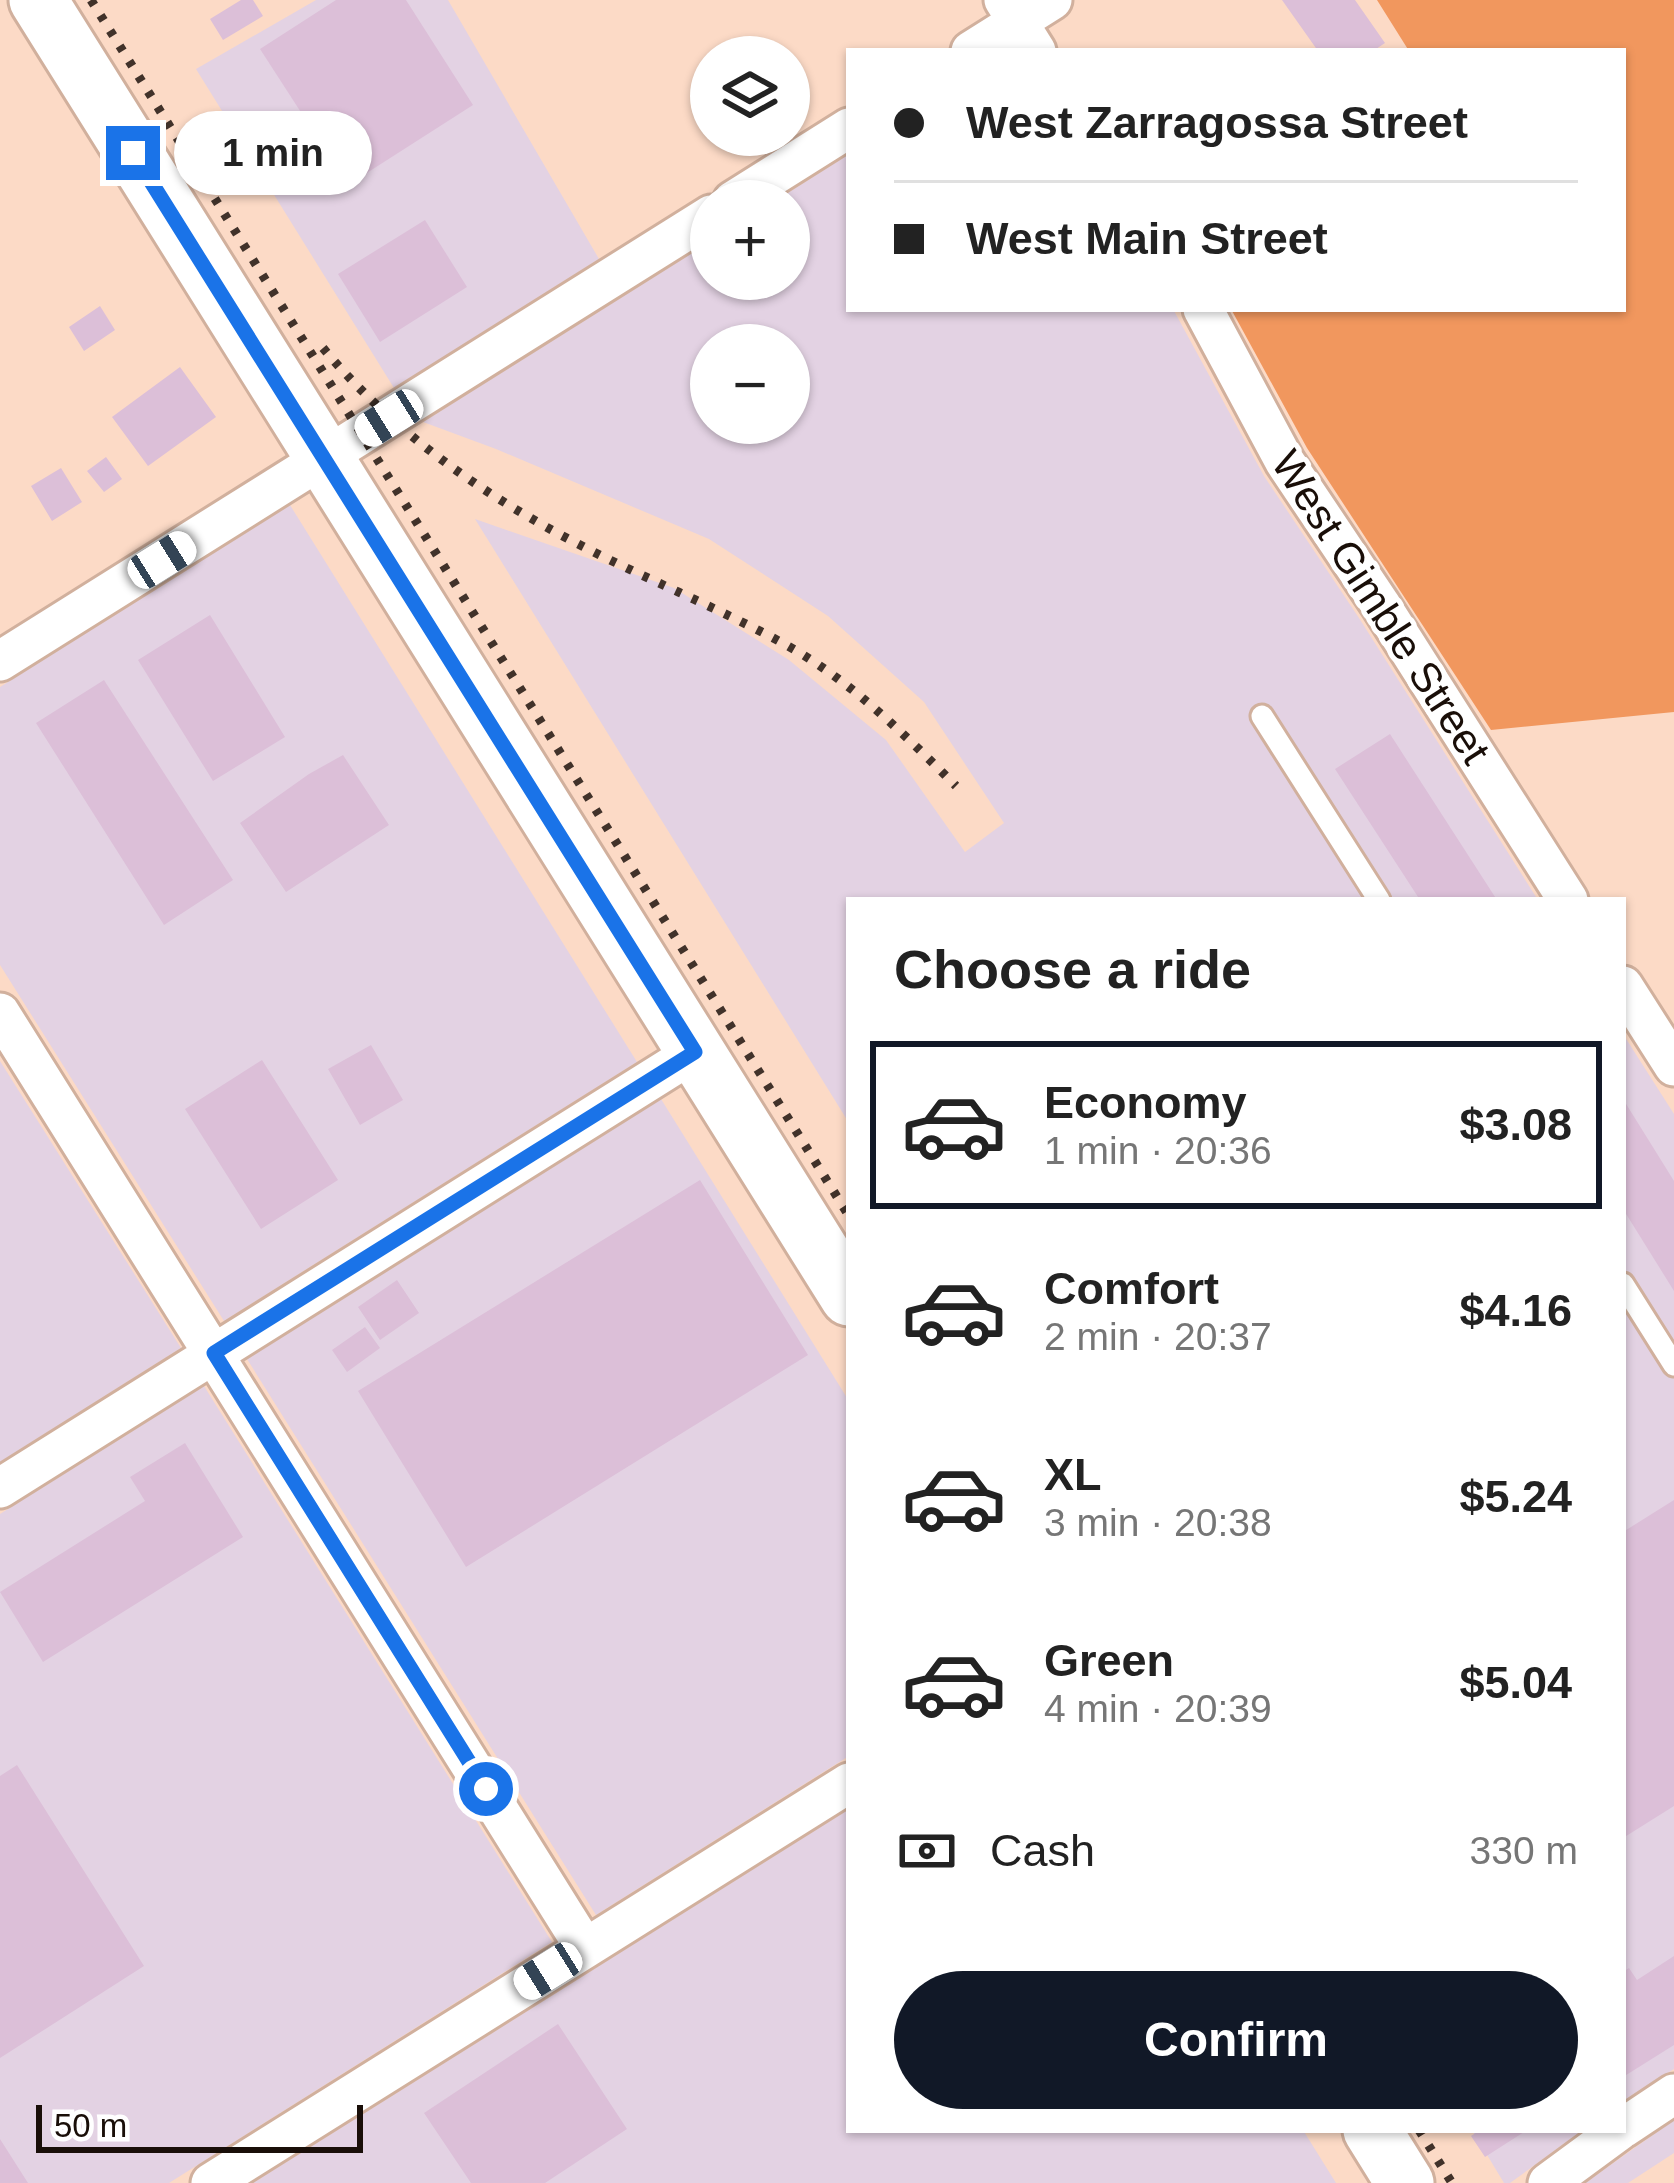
<!DOCTYPE html>
<meta charset="utf-8">
<style>
:root{--surface:#fff;--page:#f6f6f6;--text:#222;--muted:#767676;--line:#e0e0e0;--accent:#111827}
body{margin:0;font-family:Helvetica,sans-serif;background:var(--page);color:var(--text);height:100vh;display:flex;flex-direction:column;font-size:45px;white-space:nowrap}
*{box-sizing:border-box;margin:0}
p{font-size:39px;color:var(--muted)}
.icon{flex:none;width:66px;height:66px;fill:none;stroke:currentColor;stroke-width:2;stroke-linecap:round;stroke-linejoin:round}
.map{position:relative;flex:1;overflow:hidden}
.drawer{position:absolute;left:846px;top:897px;width:780px;height:1236px;display:flex;flex-direction:column;background:var(--surface);border-radius:0px;box-shadow:0 3px 9px #0004}
.drawer>*{flex:none}
.top-card{position:absolute;left:846px;top:48px;width:780px;height:264px;border-radius:0px;box-shadow:0 3px 9px #0004;display:grid;align-content:center;height:264px;padding:0 48px;background:var(--surface)}
.fabs{position:absolute;left:690px;top:36px;display:grid;gap:24px}
.fabs a{display:grid;place-items:center;width:120px;height:120px;border-radius:50%;background:var(--surface);box-shadow:0 3px 9px #0004;font-size:60px}
.scale{position:absolute;left:36px;bottom:30px;width:327px;box-sizing:border-box;padding-left:12px;border:6px solid #190e08;border-top:0;font-size:33px;line-height:42px;white-space:nowrap;color:#190e08;-webkit-text-stroke:9px #fff;paint-order:stroke}
.end{position:absolute;width:54px;height:54px;margin:-27px;border:15px solid #1a73e8;background:#fff;box-shadow:0 0 0 6px #fff}
.from{border-radius:50%}
.bubble{position:absolute;height:84px;border-radius:42px;background:var(--surface);box-shadow:0 3px 9px #0004;font-size:39px;font-weight:600;line-height:84px;text-align:center}
.car{position:absolute;width:36px;height:72px;margin:-36px -18px;border-radius:15px;box-shadow:0 0 9px 3px #0007;background:linear-gradient(#fff 24%,#345 0 40%,#fff 0 76%,#345 0 86%,#fff 0)}
.top-card b{display:flex;align-items:center;gap:42px;height:114px;font-size:45px}
.top-card b+b{border-top:3px solid var(--line)}
.top-card i{width:30px;height:30px;background:var(--text)}
ul{padding:0;list-style:none}
li{display:flex;align-items:center;gap:36px;height:168px;margin:0 24px 18px;padding:0 24px;border:6px solid transparent;border-radius:0px}
li div{flex:1}
li b{display:block;font-size:45px}
li em{font-style:normal;font-weight:600}
li.active{border-color:var(--accent)}
li>.icon{width:108px;height:108px;stroke-width:1.5}
h2{padding:0 48px;font-size:54px;line-height:144px}
.pay{display:flex;align-items:center;gap:30px;height:132px;padding:0 48px;font-size:45px}
.pay p{margin-inline-start:auto}
.primary-button{display:flex;gap:24px;margin-top:auto;padding:24px 48px}
.primary-button a{flex:1;height:138px;border-radius:72px;background:var(--accent);color:#fff;font-size:48px;font-weight:600;line-height:138px;text-align:center}
.map>svg:first-child{display:block}
</style>
<div class="map">
<svg width="1674" height="2183" viewBox="0 0 1674 2183">
<rect width="100%" height="100%" fill="#fcdac6"/>
<!-- commercial -->
<path fill="#e3d2e3" fill-rule="evenodd" d="M316,0H448L599,259L394,388L196,69Z
M849,154V309H1173L1264,476L1359,618L1538,900H849V1123L475,519L674,588L789,660L886,740L965,852L1004,823L924,702L828,616L709,539L496,449L423,422L711,241V279H789V201H775ZM711,345H789V423H711Z
M290,505L637,1062L224,1321L0,965V687Z
M1623,1034L1674,1114V2069L1623,2101Z
M0,1061L181,1348L0,1462Z
M661,1099L849,1401V1756L596,1915L247,1359Z
M204,1386L552,1942L169,2183H0V1514Z
M849,1809V2130H1303L1336,2183H253Z
M1674,2120V2153L1628,2183H1585Z
M1472,2130H1583L1510,2183H1504Z"/>
<!-- forest -->
<path fill="#f1975e" d="M1377,0H1674V712L1491,730L1307,448L1231,309H1623V51H1409Z"/>
<!-- building -->
<path fill="#dcbfd8" d="M241,0H253L263,16L223,40L210,19Z
M336,0H406L473,105L348,185L260,49Z
M1282,0H1355L1385,43L1373,51H1318Z
M425,220L467,287L380,342L338,274Z
M100,306L115,330L84,351L69,327Z
M180,367L216,417L148,466L112,417Z
M106,457L122,479L104,492L87,471Z
M61,468L82,502L52,521L31,486Z
M210,615L285,737L213,781L138,660Z
M104,680L233,880L164,925L36,723Z
M1390,734L1497,900H1420L1335,769Z
M343,755L389,825L286,892L240,823L309,774Z
M371,1045L403,1100L360,1125L328,1069Z
M262,1060L338,1180L261,1229L185,1109Z
M1623,1099L1674,1181V1291L1623,1209Z
M700,1180L808,1355L466,1567L358,1391Z
M397,1280L419,1313L380,1340L358,1307Z
M365,1327L380,1348L347,1372L332,1350Z
M185,1443L243,1537L43,1662L0,1592L145,1501L130,1477Z
M1674,1500V1806L1623,1838V1532Z
M17,1765L144,1966L0,2058V1776Z
M1674,1956V2045L1623,2077V1972L1629,1968L1637,1980Z
M558,2024L627,2129L545,2183H471L424,2113Z
M1480,2130H1527L1485,2157L1471,2136Z
M0,2139L28,2183H0Z"/>
<g fill="none" stroke-linecap="round" stroke-linejoin="round">
<defs>
<path id="lane" d="M1262,716L1379,900
M1623,1284L1674,1365"/>
<path id="street" d="M1004,0L1036,51
M971,51L1052,0
M733,201L849,128
M1203,309L1285,462L1380,604L1568,900
M0,661L711,215
M1623,986L1674,1066
M0,1013L585,1948
M0,1488L695,1052
M1623,2128L1674,2094
M211,2183L849,1783
M1548,2183L1620,2130"/>
<path id="secondary" d="M38,0L849,1297
M1372,2130L1405,2183"/>
</defs>
<!-- lane casing -->
<use href="#lane" stroke="#d1b09d" stroke-width="27"/>
<!-- street casing -->
<use href="#street" stroke="#d1b09d" stroke-width="45"/>
<!-- secondary casing -->
<use href="#secondary" stroke="#d1b09d" stroke-width="63"/>
<!-- lane -->
<use href="#lane" stroke="#fff" stroke-width="21"/>
<!-- street -->
<use href="#street" stroke="#fff" stroke-width="39"/>
<!-- secondary -->
<use href="#secondary" stroke="#fff" stroke-width="57"/>
<!-- rail -->
<path stroke="#41322a" stroke-width="9" stroke-dasharray="6 12" stroke-linecap="butt" d="M91,0L849,1216
M323,348C394,433 484,496 582,546C650,581 721,609 788,646C852,682 904,734 956,786
M1419,2130L1452,2183"/>
</g>
<g fill="none" stroke-linecap="round" stroke-linejoin="round">
<!-- route -->
<path stroke="#1a73e8" stroke-width="15" d="M133,153L695,1052L214,1353L486,1789"/>
</g>
<g text-anchor="middle" dominant-baseline="central" stroke-width="10" stroke-linejoin="round" paint-order="stroke">
<!-- street labels -->
<g font-size="42" fill="#190e08" stroke="#fff">
<text transform="translate(1381 607) rotate(57)">West Gimble Street</text>
</g>
</g>
</svg>
<div class="fabs">
<a><svg class="icon" aria-label="layers" viewBox="0 0 24 24"><path d="M12 4l9 5-9 5-9-5zM3 14l9 5 9-5"/></svg></a>
<a>+</a>
<a>−</a>
</div>
<div class="scale">50 m</div>
<i class="end from" style="left:486px;top:1789px"></i>
<i class="end" style="left:133px;top:153px"></i>
<div class="bubble" style="left:174px;top:111px;width:198px">1 min</div>
<i class="car" style="left:389px;top:418px;rotate:238deg"></i>
<i class="car" style="left:162px;top:560px;rotate:58deg"></i>
<i class="car" style="left:548px;top:1971px;rotate:238deg"></i>
<div class="top-card">
<b><i class="from"></i>West Zarragossa Street</b>
<b><i></i>West Main Street</b>
</div>
<section class="drawer">
<h2>Choose a ride</h2>
<ul>
<li class="active"><svg class="icon" aria-label="car" viewBox="0 0 24 24"><path d="M5 17H2v-5l4-1 3-4h7l3 4 3 1v5h-3M9 17h6M6 11h13"/><circle cx="7" cy="17" r="2"/><circle cx="17" cy="17" r="2"/></svg><div><b>Economy</b><p>1 min · 20:36</p></div><em>$3.08</em></li>
<li><svg class="icon" aria-label="car" viewBox="0 0 24 24"><path d="M5 17H2v-5l4-1 3-4h7l3 4 3 1v5h-3M9 17h6M6 11h13"/><circle cx="7" cy="17" r="2"/><circle cx="17" cy="17" r="2"/></svg><div><b>Comfort</b><p>2 min · 20:37</p></div><em>$4.16</em></li>
<li><svg class="icon" aria-label="car" viewBox="0 0 24 24"><path d="M5 17H2v-5l4-1 3-4h7l3 4 3 1v5h-3M9 17h6M6 11h13"/><circle cx="7" cy="17" r="2"/><circle cx="17" cy="17" r="2"/></svg><div><b>XL</b><p>3 min · 20:38</p></div><em>$5.24</em></li>
<li><svg class="icon" aria-label="car" viewBox="0 0 24 24"><path d="M5 17H2v-5l4-1 3-4h7l3 4 3 1v5h-3M9 17h6M6 11h13"/><circle cx="7" cy="17" r="2"/><circle cx="17" cy="17" r="2"/></svg><div><b>Green</b><p>4 min · 20:39</p></div><em>$5.04</em></li>
</ul>
<div class="pay"><svg class="icon" aria-label="cash" viewBox="0 0 24 24"><path d="M3 7h18v10H3z"/><circle cx="12" cy="12" r="2"/></svg>Cash<p>330 m</p></div>
<div class="primary-button"><a>Confirm</a></div>
</section>
</div>
